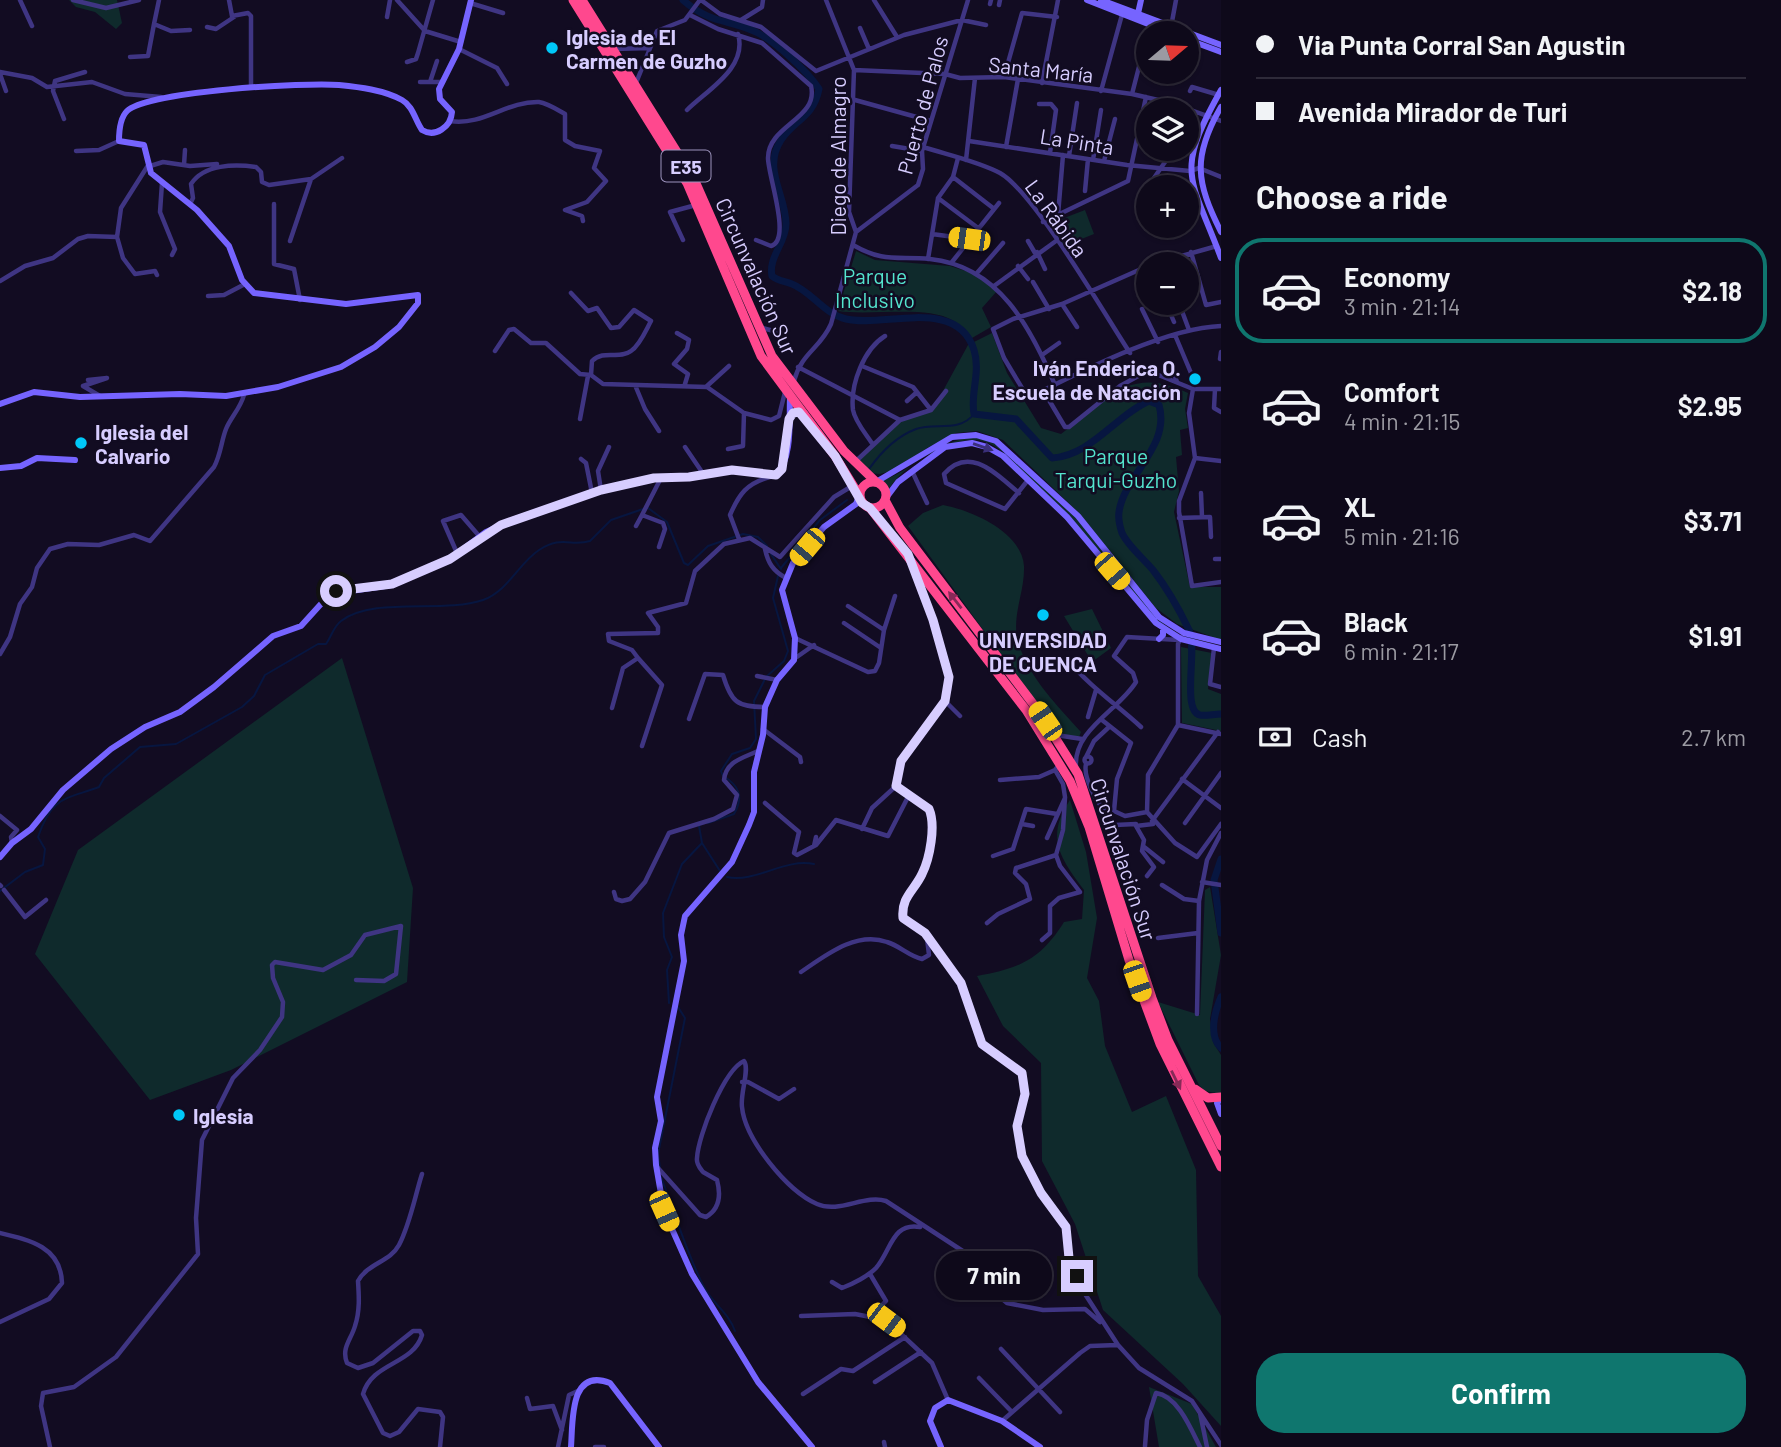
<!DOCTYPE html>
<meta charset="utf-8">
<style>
:root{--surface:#0e091a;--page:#1c1727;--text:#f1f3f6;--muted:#9b9aa2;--line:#2e2a39;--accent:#0f766e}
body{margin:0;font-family:Barlow,sans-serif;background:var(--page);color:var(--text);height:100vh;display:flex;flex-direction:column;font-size:26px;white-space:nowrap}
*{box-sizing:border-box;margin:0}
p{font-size:23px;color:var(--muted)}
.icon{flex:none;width:38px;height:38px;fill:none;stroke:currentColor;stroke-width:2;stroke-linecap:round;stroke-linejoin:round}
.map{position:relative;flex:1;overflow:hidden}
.side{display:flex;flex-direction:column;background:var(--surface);width:560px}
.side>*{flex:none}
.guide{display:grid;align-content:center;height:154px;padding:0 35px;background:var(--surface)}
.needle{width:46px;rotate:71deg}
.buttons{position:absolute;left:1136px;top:21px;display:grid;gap:14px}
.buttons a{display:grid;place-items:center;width:63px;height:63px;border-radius:50%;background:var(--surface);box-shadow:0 2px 5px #0004,0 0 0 2px var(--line);font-size:35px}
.end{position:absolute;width:32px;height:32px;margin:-16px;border:9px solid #d7cdff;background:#111;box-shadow:0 0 0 4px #111}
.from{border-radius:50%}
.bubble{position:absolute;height:49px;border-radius:24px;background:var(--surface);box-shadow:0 2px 5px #0004,0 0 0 2px var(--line);font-size:23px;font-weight:700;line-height:49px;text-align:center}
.car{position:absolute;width:21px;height:42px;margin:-21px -10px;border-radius:9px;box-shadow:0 0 5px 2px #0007;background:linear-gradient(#f5c518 24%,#345 0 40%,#f5c518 0 76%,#345 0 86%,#f5c518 0)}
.guide b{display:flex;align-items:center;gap:24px;height:66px;font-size:26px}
.guide b+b{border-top:2px solid var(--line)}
.guide i{width:18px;height:18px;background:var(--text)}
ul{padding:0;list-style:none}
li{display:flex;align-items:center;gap:21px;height:105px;margin:0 14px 10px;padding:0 21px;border:4px solid transparent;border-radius:28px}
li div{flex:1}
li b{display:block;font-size:26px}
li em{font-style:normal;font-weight:700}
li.selected{border-color:var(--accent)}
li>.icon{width:63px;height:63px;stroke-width:1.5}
h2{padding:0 35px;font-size:32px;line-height:84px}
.pay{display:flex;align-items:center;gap:18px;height:77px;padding:0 35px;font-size:26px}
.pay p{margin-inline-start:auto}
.primary-button{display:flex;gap:14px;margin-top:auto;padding:14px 35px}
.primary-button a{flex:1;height:80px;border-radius:28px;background:var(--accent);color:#fff;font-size:28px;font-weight:700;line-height:80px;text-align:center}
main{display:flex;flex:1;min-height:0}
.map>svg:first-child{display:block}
</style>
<main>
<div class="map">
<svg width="1221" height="1447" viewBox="0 0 1221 1447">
<rect width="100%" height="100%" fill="#120c22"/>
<!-- green -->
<path fill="#0f2a2c" d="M69,0H117L122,23L116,29L95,12L76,7Z
M1085,210L1094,234L1064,246L1051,223Z
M856,251L875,260L950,266L972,273L997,291L982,308L991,327L972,338C966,332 959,324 952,320C926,305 871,316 838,311Z
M992,333L1007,373L1041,428L1061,434C1107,400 1129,364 1188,393L1185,409L1188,428L1180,430L1182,455L1176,457L1179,491L1174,512L1190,587H1221V640L1177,624L1156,608L1080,514L1003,440L977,431L956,433L927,448L895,470L880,474L870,473L859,461L901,421L932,411L968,345Z
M974,437L995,443L1076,517L1158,619L1173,632L1157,621L1008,456C998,448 988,440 974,440C950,438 896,469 888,492L880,481C915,471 933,441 974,437Z
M943,505C971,510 1022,532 1024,566C1025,593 1010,618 1019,645C1031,680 1057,705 1081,732L1079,737L1072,740L1060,736L908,526L923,513Z
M1092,609L1111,648L1092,662L1064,616Z
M1181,647L1212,653L1208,689L1221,694V731L1182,723Z
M342,658L413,888L407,982L231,1070L150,1100L35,954L78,850Z
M1070,800L1086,852L1097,918L1087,978L1099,1001L1105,1046L1132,1112L1166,1096L1196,1170L1198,1276L1221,1316V1426L1183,1384L1103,1310L1075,1224L1042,1161L1041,1063L1003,1026L977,976C1020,968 1040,960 1064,922L1082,919L1084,890C1060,858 1045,837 1070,800Z
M1210,887L1221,955L1210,1019L1214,1044L1221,1055V1094L1205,1091L1199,1085L1158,1002L1200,1015L1205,890Z
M1149,1387L1192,1404L1216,1447H1159Z"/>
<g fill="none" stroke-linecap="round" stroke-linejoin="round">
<!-- stream -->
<path stroke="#071640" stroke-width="2" d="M869,469C881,452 895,437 916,429C935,422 959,433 974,414
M648,508L667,522L684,563L688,565L708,546L743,534L758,537L767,546
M771,554L781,569
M781,568L820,520L847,500
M708,823L734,814C744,797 739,785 723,776L721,771L732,754L750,748L756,739L754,701L766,677L784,661L788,651L773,598L778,576
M702,843L720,871
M727,877C756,883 784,858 814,864
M0,891L25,872L43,865L45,849L38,837C52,796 64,800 99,787L104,778L140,747L176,744L242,707L254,696L265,675L318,644H326C331,637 334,626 341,621C374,596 443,614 483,600C508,591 518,564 539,550C562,535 571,547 590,541L611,520L643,509
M669,1003L667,970L672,957L664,937L663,913L682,864L702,843L699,826
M660,1168L658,1154L685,1018L678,1007
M661,1177C675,1213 686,1252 704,1287C712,1303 729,1313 735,1331"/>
<!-- river -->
<path stroke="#071640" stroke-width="7" d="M683,0C713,26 729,18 758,33C777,43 808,72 819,89C813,118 795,119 781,140C762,169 786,195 786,224C786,243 768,257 772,276C778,281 784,281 792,284C812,292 824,314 846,319C883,328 957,296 974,350C981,372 970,394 974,414L1016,419L1052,458C1092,455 1115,416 1149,401L1159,405C1171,447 1124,475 1119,512C1118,519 1120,527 1122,533C1128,546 1144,559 1153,570C1167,588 1179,609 1189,630C1198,647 1181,711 1200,715C1206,716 1214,714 1221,714
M1221,859L1214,880L1221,933
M1221,997C1215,1011 1208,1035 1221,1048"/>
<!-- street -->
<path stroke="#3f3583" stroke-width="4.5" d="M20,0L32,26
M73,0L106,8L139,0
M159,0L154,24L171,31L190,30
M229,0L232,16L248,13L251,16V87
M397,0L425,31L461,42
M701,0L720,14L761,27L816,71L904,35L962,20L986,25
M874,0L897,37
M470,3L503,13
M990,4L991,0
M999,5L1000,0
M690,15L718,29L762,43L811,86C819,119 768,125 768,158C768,176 792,240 771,246L756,240
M387,17L390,0
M741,20L762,7L763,0
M207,27L216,29L234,17
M1171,27L1176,0
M860,28L869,49
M459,49L497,68L507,84
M614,49L650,48
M130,57L148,56L154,24
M407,62L416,59L418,53L433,0
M854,70L945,74L960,78L1004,77L1132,94L1171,103L1221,121
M0,72L32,78L47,87L92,82L125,94L161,97
M0,74L6,91
M1004,77L1022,13L1057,17
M420,82H443
M430,82L437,61
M636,83L657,31L685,20L700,0
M1042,83L1058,0
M1101,91L1123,11
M1190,91L1192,87L1219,95
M1132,94L1150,24
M855,100L931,121
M1039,104H1051L1056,110L1050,153
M687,110C707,90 748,68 738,34
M64,119L53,91L55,81L85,72
M450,121C484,126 506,101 539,102C547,103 558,110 565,114V140L575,146L600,151L594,168L606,181L587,202L565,210L582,216L583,221
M1186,128L1196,112
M969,141L1127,165L1190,171L1199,168L1221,177
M892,146L922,151
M923,147C948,155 977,161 1000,173C1034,192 1105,315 1130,353
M1006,147L1018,79
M76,151L99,150L119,141
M1069,156L1077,103
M966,160L975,78
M1093,160L1101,110
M1104,161L1115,119
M184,165L185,150
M953,177L993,208
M162,183L160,212L175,249L172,255
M1154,187V178L1174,149
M1085,191L1088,159
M938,198L978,228
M1186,203L1196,200
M190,204L193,198L191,184C204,164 235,164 256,167L261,172L262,182L269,185L311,179L342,158
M274,204V264L294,269L300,300
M1058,215L1063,155
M1043,222L1128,181L1146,97
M856,232L918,185L923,169L922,151L968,0
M932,234L969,239
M117,237L123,258L135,274L155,271L157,275
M683,240L670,212L696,205
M290,241L311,179
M1028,241L1035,253
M853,245C884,263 897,256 930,259C999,266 1031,328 1055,385
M1037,252L1045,269
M1191,252L1206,305L1221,302
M928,259L938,198L953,177L958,158
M952,262L999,203
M1153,264L1217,246
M1018,266L1028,279
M1148,266L1062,304L1013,319L993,329L1004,358L1025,393L1034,395C1084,370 1166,328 1221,326
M977,273L1003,243
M0,281L25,266L53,258L78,239L88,236L117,237L121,208L147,167L163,162L190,166L217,164
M1033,282L1049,309
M994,286L1056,241
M571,293L588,311L597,308L611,328L619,327L634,310L651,321C646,330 640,345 631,351C619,360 604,349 592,361L591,375L603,384L707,387L744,413L771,420L779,416L785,392
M208,296L224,295L245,284
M1166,303L1174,322
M1179,303L1189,330
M1062,304L1077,327
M1142,309L1158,342
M759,327L785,334
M677,333L689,340L687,349L674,364L688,374L685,384
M1175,335L1191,373L1193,389L1189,413L1195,458L1179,501V512L1192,586L1221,582
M495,351L509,330L514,329L531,343H546L580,374L591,375
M1042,355L1059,343
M1220,359L1221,352
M1170,362L1177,382
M862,366L913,387L931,410
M798,367L900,420
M88,380L107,378L83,386L100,396
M794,381C802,352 820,349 831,324L856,232L849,212L854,70L826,0
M635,385L645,409L659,431
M707,386L729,366
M1215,389L1214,408L1221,412
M1043,390L1065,427H1069L1120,386L1142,374H1156L1193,389H1221
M907,401L917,392
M580,419L588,376
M873,445C867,435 855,422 853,410C850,384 864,349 885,336
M685,447L704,475
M728,449L743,446L744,413
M1195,458L1221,461
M581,459L586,463L592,493
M855,462L900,420L931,410L946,391
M912,471L927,503
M601,490L598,471L609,447
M1019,493C998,476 970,444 944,474L946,483L1005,509L1028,480
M1201,493L1202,517
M642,515L661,478
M1179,518L1210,517L1211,537
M636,526L642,515L663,523L665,529L659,547
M739,539L730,515C739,494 747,483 770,477
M765,549C768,563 773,571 786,578
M457,553L443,521L461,515L480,537
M1215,559H1221
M915,572C924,595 954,667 949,690C940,724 892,748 896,786L929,809C936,825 930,858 922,874C914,890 901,898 903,918L925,933L961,983L982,1044L1022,1073L1025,1094L1017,1126L1022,1156L1040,1193L1066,1227L1069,1258L1085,1294L1118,1345L1139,1368L1192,1401L1221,1445
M844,623L881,648
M884,630L895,596
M1181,637L1178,644V725L1148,775L1147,812L1175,843L1197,857L1221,824
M795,638L868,672L875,671L879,663L884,630L848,606
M1214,648L1210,684L1221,687
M0,654L10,637L20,604L32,587L37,568L50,549L68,544L99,545L134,535L150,541L214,467C221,454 221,442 226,429C231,417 240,409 244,395
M638,658L662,685L642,746
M794,659L814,645
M1068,660C1089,686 1116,704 1141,727
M757,676L777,680
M945,701L960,716
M612,708L623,668L638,658L632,650L609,641L608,634L658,633V627L648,613L686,603L695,571L724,544L750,538L780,557L834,497L852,486
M1088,717L1096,690
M689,719L705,674L723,675C731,702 737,707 765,707
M1102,720L1131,743L1117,779L1114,811L1125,816L1147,812
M1178,725L1221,734
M763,729L800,757L801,762
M1056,735L1082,739
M1084.5 760a3.5 3.5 0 1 1 7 0a3.5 3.5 0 1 1-7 0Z
M1086,757L1094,741L1109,727
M1086,764C1083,776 1096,803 1106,811
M1076,767C1073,730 1119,710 1136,682L1133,673L1114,656L1127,637L1179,640
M1182,779L1221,808
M1000,780L1039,777L1055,770
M765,803L799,832L794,853L797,855L816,845L836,820L888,836L908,797
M0,816L17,830L11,837L12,843
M1152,821L1218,732
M1185,823L1221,773
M1022,824L1033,826
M862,829L872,808L896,786
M1113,831L1115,825L1136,824
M1047,838L1065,798
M814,846L816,837
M1143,846L1163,862
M993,856L1013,849L1026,809L1057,814
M1147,876L1154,867L1142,851L1144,840L1136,826L1153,824
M1202,882L1221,885
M0,885L1,886
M1162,885L1184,899L1199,901
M4,890L25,917L46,900
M614,892L616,899L622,901L630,899L645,882L669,833L714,819L733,809L737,795L724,780C726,761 743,758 758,751
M987,923L998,914L1030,899L1026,884L1015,873L1016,868L1056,855
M1158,938L1198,933
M1042,940L1050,933V906L1059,898L1080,892L1060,866L1056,855L1063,830L1065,797L1063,784L1055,770L1060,764
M801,972C826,955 856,931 887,942C900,946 909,956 922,959L929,955L927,938
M1197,1014L1199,901L1207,860L1221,833
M742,1082H748L779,1099L794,1089
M658,1168L700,1215L706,1217C720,1209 721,1195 717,1180L703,1172C700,1168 696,1164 697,1158C698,1136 724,1070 744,1061C750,1069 740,1093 742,1107C745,1139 787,1191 817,1204C839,1214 865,1194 886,1201L975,1259L995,1293L1007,1303L1043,1310L1085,1309L1100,1322
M422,1174C415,1196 410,1224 399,1245C390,1262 368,1263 358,1281C359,1296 360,1311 355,1326C351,1340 341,1348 347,1363L358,1368L373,1363L413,1331H420L422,1335C413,1365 372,1362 363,1394L383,1433L390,1436L399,1432L418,1409L440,1412L443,1417L440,1447
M0,1233C30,1240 61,1247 62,1283L49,1299L0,1322
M870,1274L886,1301L873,1314
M832,1282L842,1288C853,1284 868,1276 876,1268C891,1251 892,1222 920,1227
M801,1316L855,1314L886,1320L932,1363L948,1400
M1001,1349L1060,1412
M979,1378L1012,1412
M875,1382L921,1352
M803,1394L841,1369L853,1371L905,1337
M527,1398L530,1409L553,1406L562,1430
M1200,1413L1207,1447
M1002,1421L1080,1353L1090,1346L1117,1345
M884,1442L885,1447
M1145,1446L1147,1420L1156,1393C1178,1396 1191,1429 1200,1447
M50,1447L41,1406L43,1393L74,1387L116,1357L198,1254L196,1218L202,1140L233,1078L260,1050L282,1017L283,1002L273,978L272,965L275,962L323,970L351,955L365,935L401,926L396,974L384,981L356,980
M558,1447L569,1395L580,1390
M595,1447H604"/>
<!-- secondary -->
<path stroke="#7664ff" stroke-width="6" d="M1087,0L1171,33
M1101,0L1221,45
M1137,18L1141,0
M1186,39L1221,52
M1221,90C1174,174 1190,175 1221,258
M1221,107C1192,157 1196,182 1221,232
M0,404L34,392L80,397L180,394L226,396L278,387L341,367L375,347L399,327L418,303V295L346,304L254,293L242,280L229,246L197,210L151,173L144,145L119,141C119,131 120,118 127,111C147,91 307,82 339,85C359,87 384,90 402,100C413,106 415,120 422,130C435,138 451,127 452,112L440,99L439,89L459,49L471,0
M0,468L21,466L37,458L75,460
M876,482L952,437L976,435L996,441L1078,516L1159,617L1184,633L1221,642
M886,498L898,482L945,447L972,443L987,447L1003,456L1067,517L1156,623L1181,639L1221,649
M1159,639L1163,635V628
M0,857L12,843L31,829L63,790L111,749L145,727L180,712L214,687L273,636L301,626L330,594L392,585L450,559L486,532L515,519L601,490L654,478L689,477L732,470L776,475C793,459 789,419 790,397
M1221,1099L1217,1103L1221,1114
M571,1447C573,1422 569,1367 610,1383L659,1447
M812,1447L758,1382L692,1274L664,1211L656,1165L655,1148L661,1121L657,1097L684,961L681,935L685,916L732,862L749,825L754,812V772L763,735L765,707L777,680L794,660L795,638L782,590L793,563L824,527L856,504L859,496
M941,1447L930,1421L935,1408L948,1400L1002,1421L1040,1447"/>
<!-- highway -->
<path stroke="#ff488e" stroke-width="9" d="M573,0L687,183L761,356L835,456L859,495
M582,0L695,181L772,356L844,451L875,481
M860 495a13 13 0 1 1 26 0a13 13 0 1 1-26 0Z
M885,500L900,528L1037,709L1078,774L1152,998L1168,1040L1221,1146
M870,508L1026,710L1070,781L1089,827L1129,960L1160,1044L1221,1167
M1195,1089L1208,1098L1221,1097"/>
</g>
<!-- one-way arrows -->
<defs><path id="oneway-solid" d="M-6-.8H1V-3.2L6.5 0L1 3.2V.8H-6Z" transform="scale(1.75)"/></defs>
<use fill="#3a2f7a" href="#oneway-solid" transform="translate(983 447) rotate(19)"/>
<g fill="#882a58">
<use href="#oneway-solid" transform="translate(955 600) rotate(-128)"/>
<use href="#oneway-solid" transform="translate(1176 1080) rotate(64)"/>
</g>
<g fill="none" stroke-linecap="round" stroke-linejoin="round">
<!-- route -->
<path stroke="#d7cdff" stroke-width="9" d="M336,591L392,584L450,559L501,525L601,490L654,478L689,477L732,470L776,475L782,469L789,419L793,413L799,412L835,456L862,503L870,508L908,554L933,620L949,677L945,701L901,761L896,786L929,809C936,825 930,858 922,874C914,891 901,897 903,918L925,933L961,983L982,1044L1022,1073L1025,1094L1017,1126L1022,1156L1041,1193L1066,1227L1069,1258L1077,1276"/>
</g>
<!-- markers -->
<g fill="#00c8f8" stroke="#120c22" stroke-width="2.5">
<circle cx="552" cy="48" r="7"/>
<circle cx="1195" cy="379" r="7"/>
<circle cx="81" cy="443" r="7"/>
<circle cx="1043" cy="615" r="7"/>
<circle cx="179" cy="1115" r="7"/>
</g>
<g text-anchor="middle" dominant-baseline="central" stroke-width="5" stroke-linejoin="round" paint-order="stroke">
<!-- shield labels -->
<rect fill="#120c22" stroke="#9c93bd" stroke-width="2" x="661.5" y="150.5" width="49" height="31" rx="5"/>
<g font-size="19" font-weight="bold" fill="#d7cdff">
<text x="686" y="166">E35</text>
</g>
<!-- poi labels -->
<g font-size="21" font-weight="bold" fill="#d7cdff" stroke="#120c22" text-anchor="start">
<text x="566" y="36">Iglesia de El<tspan x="566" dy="24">Carmen de Guzho</tspan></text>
<text x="1181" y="367" text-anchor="end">Iván Enderica O.<tspan x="1181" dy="24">Escuela de Natación</tspan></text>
<text x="95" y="431">Iglesia del<tspan x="95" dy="24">Calvario</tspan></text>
<text x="1043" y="639" text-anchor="middle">UNIVERSIDAD<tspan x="1043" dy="24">DE CUENCA</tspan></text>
<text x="193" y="1115">Iglesia</text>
</g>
<!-- street labels -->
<g font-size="21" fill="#d7cdff" stroke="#120c22">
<text transform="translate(1041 69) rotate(6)">Santa María</text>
<text transform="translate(922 105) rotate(-75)">Puerto de Palos</text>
<text transform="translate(1077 141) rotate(9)">La Pinta</text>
<text transform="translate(837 156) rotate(-90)">Diego de Almagro</text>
<text transform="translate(1057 218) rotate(54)">La Rábida</text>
<text transform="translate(757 276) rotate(66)">Circunvalación Sur</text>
<text transform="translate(1124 859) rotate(72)">Circunvalación Sur</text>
</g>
<!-- park labels -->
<g font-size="21" fill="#54e4ce" stroke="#120c22">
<text x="875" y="275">Parque<tspan x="875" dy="24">Inclusivo</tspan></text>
<text x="1116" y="455">Parque<tspan x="1116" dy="24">Tarqui-Guzho</tspan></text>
</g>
</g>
</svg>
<div class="buttons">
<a><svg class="needle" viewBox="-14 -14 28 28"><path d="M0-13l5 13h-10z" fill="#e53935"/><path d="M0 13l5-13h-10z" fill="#9b9aa2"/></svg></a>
<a><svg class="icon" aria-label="layers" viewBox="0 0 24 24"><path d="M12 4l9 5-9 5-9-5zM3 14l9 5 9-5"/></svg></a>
<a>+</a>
<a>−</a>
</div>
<i class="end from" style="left:336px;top:591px"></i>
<i class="end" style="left:1077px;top:1276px"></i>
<div class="bubble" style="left:936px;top:1251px;width:116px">7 min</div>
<i class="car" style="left:969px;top:239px;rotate:278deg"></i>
<i class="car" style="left:807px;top:547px;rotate:220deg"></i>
<i class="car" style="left:1112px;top:571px;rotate:139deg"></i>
<i class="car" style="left:1045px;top:721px;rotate:326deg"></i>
<i class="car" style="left:1137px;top:981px;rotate:161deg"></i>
<i class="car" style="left:664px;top:1211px;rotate:156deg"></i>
<i class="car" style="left:886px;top:1320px;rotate:127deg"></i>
</div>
<section class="side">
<div class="guide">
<b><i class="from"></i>Via Punta Corral San Agustin</b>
<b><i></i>Avenida Mirador de Turi</b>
</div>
<h2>Choose a ride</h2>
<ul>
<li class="selected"><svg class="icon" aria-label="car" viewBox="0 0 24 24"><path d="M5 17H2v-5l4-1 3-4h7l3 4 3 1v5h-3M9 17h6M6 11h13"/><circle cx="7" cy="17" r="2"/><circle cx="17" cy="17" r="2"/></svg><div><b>Economy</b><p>3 min · 21:14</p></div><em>$2.18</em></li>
<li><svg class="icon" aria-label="car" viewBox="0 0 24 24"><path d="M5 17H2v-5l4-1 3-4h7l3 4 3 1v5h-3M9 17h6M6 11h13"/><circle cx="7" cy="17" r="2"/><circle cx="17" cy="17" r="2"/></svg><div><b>Comfort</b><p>4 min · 21:15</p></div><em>$2.95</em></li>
<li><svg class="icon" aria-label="car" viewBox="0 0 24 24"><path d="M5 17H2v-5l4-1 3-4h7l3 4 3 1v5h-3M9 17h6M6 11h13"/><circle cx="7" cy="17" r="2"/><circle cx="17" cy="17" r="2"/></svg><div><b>XL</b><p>5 min · 21:16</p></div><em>$3.71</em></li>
<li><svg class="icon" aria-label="car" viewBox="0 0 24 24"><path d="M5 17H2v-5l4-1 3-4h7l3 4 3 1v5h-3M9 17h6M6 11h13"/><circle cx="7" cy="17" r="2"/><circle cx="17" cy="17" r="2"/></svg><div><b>Black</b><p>6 min · 21:17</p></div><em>$1.91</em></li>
</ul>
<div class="pay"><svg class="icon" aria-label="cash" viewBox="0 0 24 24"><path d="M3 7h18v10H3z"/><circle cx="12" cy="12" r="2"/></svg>Cash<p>2.7 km</p></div>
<div class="primary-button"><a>Confirm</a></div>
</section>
</main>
